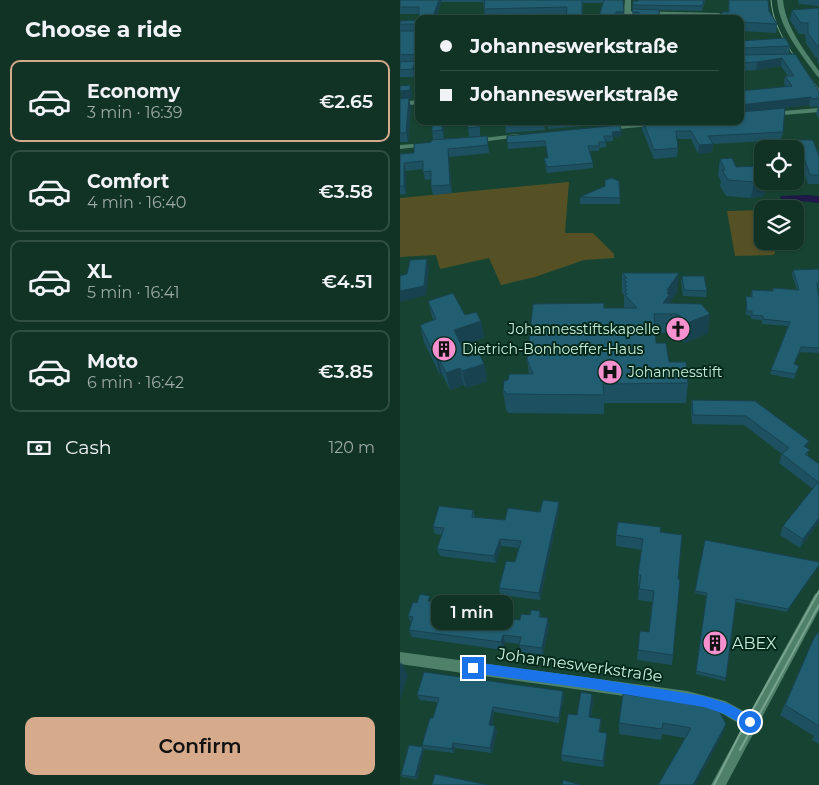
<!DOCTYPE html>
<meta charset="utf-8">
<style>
:root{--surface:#113326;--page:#1e3f32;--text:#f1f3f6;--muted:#9caaa7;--line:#304e43;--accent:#d6ab8b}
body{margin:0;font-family:Montserrat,sans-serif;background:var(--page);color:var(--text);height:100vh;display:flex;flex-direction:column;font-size:19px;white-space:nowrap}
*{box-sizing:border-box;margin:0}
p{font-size:16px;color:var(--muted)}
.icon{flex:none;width:28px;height:28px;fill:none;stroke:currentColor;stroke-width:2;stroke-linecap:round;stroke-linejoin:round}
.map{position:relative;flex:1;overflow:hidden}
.sheet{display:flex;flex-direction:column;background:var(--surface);width:400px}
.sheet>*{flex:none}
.guide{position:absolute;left:15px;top:15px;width:329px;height:110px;border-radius:10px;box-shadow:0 1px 4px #0004,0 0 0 1px var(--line);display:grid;align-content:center;height:110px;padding:0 25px;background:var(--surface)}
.fabs{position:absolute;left:354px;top:140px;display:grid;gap:10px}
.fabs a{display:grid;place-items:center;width:50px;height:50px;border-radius:10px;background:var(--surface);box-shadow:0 1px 4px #0004,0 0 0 1px var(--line);font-size:25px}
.end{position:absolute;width:22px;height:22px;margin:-11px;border:6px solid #1a73e8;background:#fff;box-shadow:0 0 0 2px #fff}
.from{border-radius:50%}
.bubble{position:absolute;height:35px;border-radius:10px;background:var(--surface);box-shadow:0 1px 4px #0004,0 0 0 1px var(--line);font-size:16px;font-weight:600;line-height:35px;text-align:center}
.guide b{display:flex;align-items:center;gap:18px;height:48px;font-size:19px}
.guide b+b{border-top:1px solid var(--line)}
.guide i{width:12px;height:12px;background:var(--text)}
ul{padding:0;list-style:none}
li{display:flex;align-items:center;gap:15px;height:82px;margin:0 10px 8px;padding:0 15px;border:2px solid var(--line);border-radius:10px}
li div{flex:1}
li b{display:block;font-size:19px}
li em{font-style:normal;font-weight:600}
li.active{border-color:var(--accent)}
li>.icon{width:45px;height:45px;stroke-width:1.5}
h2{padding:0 25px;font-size:22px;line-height:60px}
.pay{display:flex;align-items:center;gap:12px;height:55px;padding:0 25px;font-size:19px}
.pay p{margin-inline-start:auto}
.cta{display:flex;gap:10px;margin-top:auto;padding:10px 25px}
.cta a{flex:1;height:58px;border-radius:10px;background:var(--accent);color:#111;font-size:20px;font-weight:600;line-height:58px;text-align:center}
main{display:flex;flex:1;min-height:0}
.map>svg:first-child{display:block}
</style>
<main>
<section class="sheet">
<h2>Choose a ride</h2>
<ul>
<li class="active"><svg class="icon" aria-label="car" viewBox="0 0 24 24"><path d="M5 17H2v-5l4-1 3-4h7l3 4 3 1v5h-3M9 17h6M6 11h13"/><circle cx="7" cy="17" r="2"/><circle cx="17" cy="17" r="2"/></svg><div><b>Economy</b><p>3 min · 16:39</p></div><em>€2.65</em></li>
<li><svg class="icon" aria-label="car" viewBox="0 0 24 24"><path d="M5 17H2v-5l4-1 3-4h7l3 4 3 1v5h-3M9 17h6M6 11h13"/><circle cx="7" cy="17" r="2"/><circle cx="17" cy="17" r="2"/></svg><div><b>Comfort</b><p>4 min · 16:40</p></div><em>€3.58</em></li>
<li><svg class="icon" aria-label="car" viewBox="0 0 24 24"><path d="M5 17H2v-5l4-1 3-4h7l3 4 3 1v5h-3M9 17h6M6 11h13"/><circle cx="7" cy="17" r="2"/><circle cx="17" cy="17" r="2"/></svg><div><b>XL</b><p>5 min · 16:41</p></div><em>€4.51</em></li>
<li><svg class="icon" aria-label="car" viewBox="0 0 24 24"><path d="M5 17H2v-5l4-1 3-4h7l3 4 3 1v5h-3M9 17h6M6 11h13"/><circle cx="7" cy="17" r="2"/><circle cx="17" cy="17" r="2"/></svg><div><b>Moto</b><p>6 min · 16:42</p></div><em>€3.85</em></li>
</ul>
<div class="pay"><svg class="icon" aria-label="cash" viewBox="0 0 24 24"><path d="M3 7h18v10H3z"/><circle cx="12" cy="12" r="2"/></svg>Cash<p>120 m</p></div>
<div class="cta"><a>Confirm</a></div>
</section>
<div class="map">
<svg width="419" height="785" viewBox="0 0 419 785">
<rect width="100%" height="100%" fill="#174432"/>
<!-- green -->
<path fill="#555125" d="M169,182L165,233H193L214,254V258L184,260L135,277L101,285L89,258L40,269L36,255L0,257V198Z
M362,210V241H373L375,253L373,255L335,256L327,211Z"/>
<!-- water -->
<path fill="#1e1949" d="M407,195L419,196V203L381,199L380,196Z"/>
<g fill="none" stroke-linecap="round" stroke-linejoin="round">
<!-- street -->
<path fill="#4f816a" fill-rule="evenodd" d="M225,0H231V11L319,13L322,15L312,18L231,14L230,19H226L224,12Z
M377,0H383C386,28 403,48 419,71V77L417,76C400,52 380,30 377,0Z
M19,63V67L0,68V64Z
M19,100V104L0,106V102Z
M419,108V112L371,116L368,114L371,112Z
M258,121H285L282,123L208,130L205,128L208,126Z
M118,134L120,135V137L73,143L70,141L73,139Z
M26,143L30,145L28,146L0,149V145Z
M419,592V610L326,785H311L343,726L323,714L287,705L0,664V652L287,691L325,701L349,714L415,594Z"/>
<!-- tram-far1 -->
<path stroke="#78a38f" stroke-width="1" d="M371,0C373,34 400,63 419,90"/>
<!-- tram -->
<path stroke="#78a38f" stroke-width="2" d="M340,750L419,605
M314,785L347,720L419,591"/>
</g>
<!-- wall -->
<path fill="#1d5161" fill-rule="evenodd" d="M0,0H223L224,19H166L167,14L85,16L83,2H41L36,19H19V14H0ZM183,3H203L199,16H182Z
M238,0H305L302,11L253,10L260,19H232L233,1H238Z
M329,0L369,11L377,24L376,33L340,31V19H321L322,12H328Z
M398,0H419V6L399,4Z
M419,8V64L417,62L418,58L415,57L406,43L405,34H399L390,20L392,10Z
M19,20V62H15L16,69L15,77H0V21Z
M340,41L390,46L389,54L419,91V119L416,114L418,106L411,107L409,105L358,110L383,132L381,140L313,144L312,152L298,154L291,139H277L278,148L277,157L254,159L242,129L243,121H340L386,87L384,84L385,76H388L381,66L356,70L340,71V55H342L340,51Z
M10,85L12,93L11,99H9L11,107L8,142H0V99H1Z
M32,121H44V139L87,136L89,153L49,157L52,193L33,195L31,186V179L25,180L23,169L6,171V194L0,195V154L14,153L31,142L33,140L32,131Z
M80,121V136L69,137L68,128Z
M105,121H144L145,130L106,133Z
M147,121H219V123L148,129Z
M221,131V136L213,137V141L206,142V147L199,148V151H190L193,163V168L147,173L145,164L144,158H148L146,146L108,149L107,136Z
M398,140L419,156V184H408L396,149Z
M320,159L362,181H366L364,196L351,198L326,196L320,186L321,182L318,175Z
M180,197L220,198V204H180Z
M419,269V288H417L419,300V353L400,352L394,364L399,366L394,379L370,374L389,326L362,324V320L351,319V316L346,315V296L351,297L352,290L372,291L373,288L397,290L392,274L393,270Z
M222,273L277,292L269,303L308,333L285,343L276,333H255L256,343L269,362L288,383L286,403H204V414L109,413L106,410L103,390L129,374L127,359L204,308H224V295L222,292Z
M282,276L307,291L306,297L283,296L281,282Z
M28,301L81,321L84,338L62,346L67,357L84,364L87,381L66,388L64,385L50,390L42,374L40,375L24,342L20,325L33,320Z
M292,400L355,401L409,441L407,448L408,456L419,464V522L400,548L380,535L383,526L413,489L379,463L382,454L344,425L292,424L291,410Z
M73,510L75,517L105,520L140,512L159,510L140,600L100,595L99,588L115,562L119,548L101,546L96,563L40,556L37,549L42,535L35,534L33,527Z
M260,532L278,579L273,655L272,665L237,660L238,650L249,632L252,602L238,600L239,586H238V575L242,550L216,546V535Z
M305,540L419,562L387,612L336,602L325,681L296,674L307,596L295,593Z
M32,601L37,602L40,610L39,614L86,619L120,620L140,611L141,617L148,618L149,626L143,655L121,652L119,644L105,642L103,650L12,637L9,630L11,623L8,616Z
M419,631V744L412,740L414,736L380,715L409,649L414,638Z
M163,691L164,697L159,723L94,712L92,725L97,731L92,753L55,748L54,753L24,749L17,779L2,777L1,775L23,747L22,745L33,718L37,702L20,700L17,695Z
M223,694L326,724L322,735L295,785H258L285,738L262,734L261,740L219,734V723Z
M193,701L191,717L201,719L200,732L207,733V739L204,767L162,761L161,755L177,715Z"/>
<!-- shaded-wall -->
<path fill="#18424f" d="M39,0H41V2L36,19H32Z
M382,58L381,66L356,70L357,62Z
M15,61L16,69L15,77L13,69Z
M10,85L12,93L11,99H9L11,107L8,142L0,91Z
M411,97L409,105L340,113V105Z
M42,121H44V139L42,130Z
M221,131V136L213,137L212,132Z
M313,144L312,152L298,154L299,145Z
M48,149L49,157L52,193L50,185Z
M4,163L6,171V194L4,186Z
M362,180V181H366L364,196L351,198L354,182Z
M27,259L29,268L26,295L0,302V291Z
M279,273L277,292L269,304L263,303L267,290Z
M310,314L308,333L285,343L287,323Z
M81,321L84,338L57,347L54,330Z
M38,357L42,374L40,375L36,358Z
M84,364L87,381L66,388L62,371Z
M60,368L64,385L50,390L46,373Z
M409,441L406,451L404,446Z
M159,502V510L140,600L139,593Z
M419,518V522L400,548L403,539Z
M100,539L101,546L96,563L94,556Z
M419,565V566L387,612L388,609Z
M37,602L40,610L37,621L34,613Z
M148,618L149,626L143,655L142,648Z
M103,635L105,642L103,650L101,642Z
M1,662L8,675L0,700V665Z
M163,691L164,697L159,723V718Z
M192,694L193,701L190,724L189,717Z
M93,707L94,712L91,730L89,725Z
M326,724L322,735L295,785H293Z
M95,726L97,731L92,753L90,748Z
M207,733V739L204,767L203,761Z
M53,743L55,748L54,753L52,749Z
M23,747L24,749L17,779L15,777Z"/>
<!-- building -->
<path fill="#225e71" stroke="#18424f" d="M0,0H39L32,19H19V7H0Z
M83,0H182V16H199L204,0H223L224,12H216V19H166L167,7L84,9L85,1Z
M238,0H304L302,6L233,5V1H238Z
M329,0H368L369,11L377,24L340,22V19H321L322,12H329Z
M419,8V47L417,46L408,33V23H401L392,10Z
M233,9L259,10L260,19H239V12H232Z
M19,20V25L18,24H0V21Z
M19,28V54L0,55V31H18Z
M385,38L390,46L343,48L340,43V41Z
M395,54L419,91V98L412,99L411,97L340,105V91L392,86L385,76H394L382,58L357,62L340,63V55Z
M15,61L13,69L0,70V62Z
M10,85V90L0,91V86Z
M9,98L6,133H0V99Z
M385,108L383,132L308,136L313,144L299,145L291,131H276L278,148L254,150L243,121H340V111L341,112Z
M32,121H42V130L32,131Z
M68,121H79V127L68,128Z
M105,121H144L105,125Z
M220,125L221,131L212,132L213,136H204L206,142H199V146H188L193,163L147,167L144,158H148L145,141L107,143V136Z
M87,136L88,145L48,149L50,185L31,186V171L23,172V161L4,163V186H0V154L14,153V144L31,142L32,140Z
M398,140H413L419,156V175H410Z
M332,158L336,167L362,166V180L354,182L328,180L322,170H325L320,159Z
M212,178L219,181L220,198L180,197L205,186V180Z
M27,259L24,286L0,291V276L7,274L10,260Z
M419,269V283H417L419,300V348L401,347L394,364L399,366L395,374L371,370L390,322L363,319V316L352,315V311H347L346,296L352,297V290L373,291V288L399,290L393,270Z
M222,273H279L267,290L269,291L267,293L269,295L263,303L301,304L310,314L287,323L278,314H254L256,343H266L269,362H286L288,383L203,384L204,395L107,394L103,390L104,381L108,380L109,374H133L127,359L133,304L204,303V308H237L225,295L227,294L225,291L227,290L225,287L227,286L224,283L227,282L224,279L227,278Z
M282,276H304L307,291L284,290Z
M53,293L65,315L76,312L81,321L54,330L67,357L79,353L84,364L62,371L60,368L46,373L38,357L36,358L20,325L36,319L28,301Z
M292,400L355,401L409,441L404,446L410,450L405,454L419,464V518L403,539L383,526L418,482L382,454L389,448L346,416L293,415Z
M143,500L159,502L139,593L99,588L106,561L115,562L121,541L100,539L94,556L37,549L44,528L33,527L39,506L73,510L72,517L105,520L108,508L140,512Z
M218,522L261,527L260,532L282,535L278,579L280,580L273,655L238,650L240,631L249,632L254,591L239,589L241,575H238L243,539L216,535Z
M305,540L419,562V565L388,609L336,599L326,678L296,671L307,593L295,591Z
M20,594L30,596L28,601L37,602L34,613L86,619L87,615L120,620L121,614L130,615L131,610L140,611L139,617L148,618L142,648L119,645L121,637L103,635L101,642L9,630L13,617L8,616L13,602L17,603Z
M419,631V726L385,705L414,638Z
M24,672L163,691L159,718L93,707L89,725L95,726L90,748L53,743L52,749L22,745L30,718H33L39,698L17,695Z
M181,692L192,694L189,717L201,719L199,732L207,733L203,761L161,755L168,714L177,715Z
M223,694L317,707L326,724L293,785H258L291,728L263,723L262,729L219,723Z
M9,745L23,747L15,777L1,775Z
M35,774L88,785H32Z
M163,780L181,785H162Z"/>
<!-- route -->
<path fill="#1a73e8" d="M73,662L192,678L304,696L329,704L354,718L356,722L354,726L350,728L322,713L304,707L192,689L73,673L69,671L68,668L69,664Z"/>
<!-- icons -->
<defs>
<symbol id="church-disc" viewBox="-11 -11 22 22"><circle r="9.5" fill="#f690cf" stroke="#04291b"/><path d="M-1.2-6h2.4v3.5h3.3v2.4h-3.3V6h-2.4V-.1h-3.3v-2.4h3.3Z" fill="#111"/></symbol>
<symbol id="building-disc" viewBox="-11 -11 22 22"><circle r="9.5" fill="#f690cf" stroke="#04291b"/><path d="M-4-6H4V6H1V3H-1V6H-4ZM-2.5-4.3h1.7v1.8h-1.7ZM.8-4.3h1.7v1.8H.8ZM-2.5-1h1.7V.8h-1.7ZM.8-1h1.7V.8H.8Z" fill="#111"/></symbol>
<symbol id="hospital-disc" viewBox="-11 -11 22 22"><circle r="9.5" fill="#f690cf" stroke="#04291b"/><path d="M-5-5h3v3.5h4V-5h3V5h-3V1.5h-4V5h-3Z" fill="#111"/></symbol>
</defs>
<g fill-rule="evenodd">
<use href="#church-disc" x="264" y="315" width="28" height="28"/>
<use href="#building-disc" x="30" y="335" width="28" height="28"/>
<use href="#hospital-disc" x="196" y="358" width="28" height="28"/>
<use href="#building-disc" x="301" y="629" width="28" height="28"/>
</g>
<g text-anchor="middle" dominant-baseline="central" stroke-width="4" stroke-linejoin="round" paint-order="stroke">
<!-- poi labels -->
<g font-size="14" fill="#c6eed9" stroke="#04291b" text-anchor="start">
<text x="260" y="329" text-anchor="end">Johannesstiftskapelle</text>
<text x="62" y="349">Dietrich-Bonhoeffer-Haus</text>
<text x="228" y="372">Johannesstift</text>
</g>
<!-- near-poi labels -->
<g font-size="16" fill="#c6eed9" stroke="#04291b" text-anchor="start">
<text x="332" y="643">ABEX</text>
</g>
<!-- near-street labels -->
<g font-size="16" fill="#c6eed9" stroke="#04291b">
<text transform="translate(180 665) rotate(8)">Johanneswerkstraße</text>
</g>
</g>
</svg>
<div class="fabs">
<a><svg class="icon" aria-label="locate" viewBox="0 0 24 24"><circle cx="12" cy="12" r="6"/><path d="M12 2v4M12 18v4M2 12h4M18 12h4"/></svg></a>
<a><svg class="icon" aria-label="layers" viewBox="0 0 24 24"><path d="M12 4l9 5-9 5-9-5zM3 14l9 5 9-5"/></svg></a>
</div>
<i class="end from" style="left:350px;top:722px"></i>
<i class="end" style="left:73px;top:668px"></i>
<div class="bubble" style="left:31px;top:595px;width:82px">1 min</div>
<div class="guide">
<b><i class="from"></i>Johanneswerkstraße</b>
<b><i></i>Johanneswerkstraße</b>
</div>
</div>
</main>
